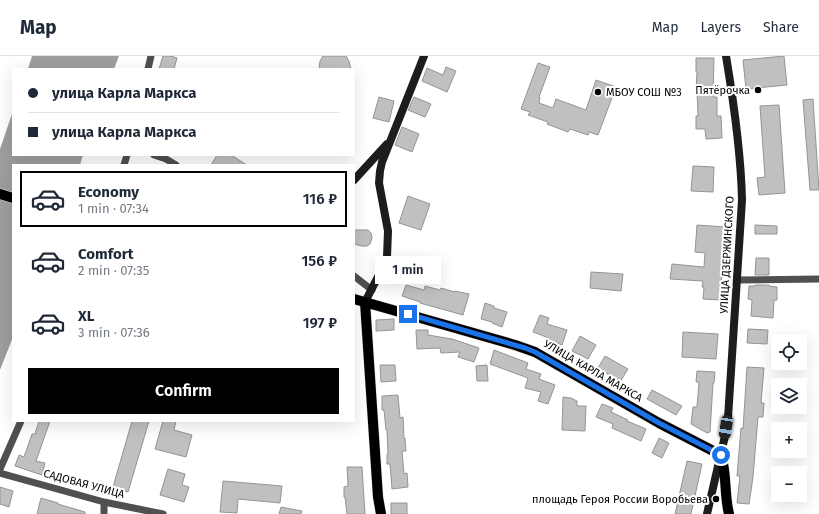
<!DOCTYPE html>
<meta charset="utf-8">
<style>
:root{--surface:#fff;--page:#f2f2f3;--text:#1f2937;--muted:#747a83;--line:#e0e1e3;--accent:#000}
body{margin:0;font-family:"Fira Sans",sans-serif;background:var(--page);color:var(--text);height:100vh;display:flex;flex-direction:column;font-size:15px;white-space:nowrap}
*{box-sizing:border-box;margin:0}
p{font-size:13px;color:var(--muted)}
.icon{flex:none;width:22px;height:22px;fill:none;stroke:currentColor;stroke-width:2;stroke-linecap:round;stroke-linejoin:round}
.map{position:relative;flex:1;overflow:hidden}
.drawer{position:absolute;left:12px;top:108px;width:343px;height:258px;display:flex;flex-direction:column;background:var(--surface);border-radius:0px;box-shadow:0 4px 16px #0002}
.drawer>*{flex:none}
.guide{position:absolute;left:12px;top:12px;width:343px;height:88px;border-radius:0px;box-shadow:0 4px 16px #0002;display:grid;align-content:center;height:88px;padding:0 16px;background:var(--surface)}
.fabs{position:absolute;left:771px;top:278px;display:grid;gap:8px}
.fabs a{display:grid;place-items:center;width:36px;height:36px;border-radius:0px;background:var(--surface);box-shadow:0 4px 16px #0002;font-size:20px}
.end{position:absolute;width:18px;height:18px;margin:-9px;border:5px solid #1a73e8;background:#fff;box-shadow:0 0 0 2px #fff}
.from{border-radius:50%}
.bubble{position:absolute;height:28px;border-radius:0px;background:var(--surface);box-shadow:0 4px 16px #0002;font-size:13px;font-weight:600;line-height:28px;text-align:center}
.car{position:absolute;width:12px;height:24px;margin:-12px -6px;border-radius:5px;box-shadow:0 0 3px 1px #0007;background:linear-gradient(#222 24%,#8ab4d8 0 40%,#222 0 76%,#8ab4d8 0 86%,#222 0)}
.guide b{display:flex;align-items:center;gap:14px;height:38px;font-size:15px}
.guide b+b{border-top:1px solid var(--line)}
.guide i{width:10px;height:10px;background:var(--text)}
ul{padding:7px 0 0;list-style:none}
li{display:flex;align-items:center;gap:12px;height:56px;margin:0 8px 6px;padding:0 8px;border:2px solid transparent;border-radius:0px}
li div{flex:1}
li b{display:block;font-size:15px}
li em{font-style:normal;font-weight:600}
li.current{border-color:var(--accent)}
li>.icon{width:36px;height:36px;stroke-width:1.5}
.primary-button{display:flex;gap:8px;margin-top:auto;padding:8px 16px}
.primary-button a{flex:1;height:46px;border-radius:0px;background:var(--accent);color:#fff;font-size:16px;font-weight:600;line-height:46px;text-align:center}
header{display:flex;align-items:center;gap:24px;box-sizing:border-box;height:56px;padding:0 20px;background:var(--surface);border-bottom:1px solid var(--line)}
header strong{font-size:19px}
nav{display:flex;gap:22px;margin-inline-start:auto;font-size:14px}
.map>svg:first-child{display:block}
</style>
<header>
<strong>Map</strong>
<nav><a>Map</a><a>Layers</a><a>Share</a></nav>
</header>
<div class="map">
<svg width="819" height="458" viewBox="0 0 819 458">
<rect width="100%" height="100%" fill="#fff"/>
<!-- water -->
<path fill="#9e9e9e" d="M32,0H119L114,13H28Z
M13,55V99H83L80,109H13V281L0,314V93Z"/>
<!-- building -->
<path fill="#c0c0c0" stroke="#949494" d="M163,0H171L177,2L174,13H159Z
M323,0H346L349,5L351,13H319L320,5Z
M784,0L787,29L746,33L743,4Z
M696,2H714L713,41H717V60H721L722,82L706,83L705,73H696V60H698L697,34H696L697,16H696Z
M538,7L550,11L539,41L540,42L539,47L553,52L556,43L586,54L596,24L616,31L598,79L589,76L588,79L570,73L568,76L547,68L548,66L528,59L530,56L521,53Z
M446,11L456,15L447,36L422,25L427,12L443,19Z
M379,41L394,45L389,66L373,62Z
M414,41L431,48L425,61L408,54Z
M813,43L819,134H810L803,44Z
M779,49L785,137L759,139L757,122L765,121L760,50Z
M402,71L419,78L412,96L395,89Z
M217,99H231L247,109H211Z
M693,110L714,111L713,136L691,135Z
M408,140L430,148L421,174L399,167Z
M697,169L725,171L720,244L703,243L704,231H702L703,225L670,223L672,208L704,211L705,197L695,196Z
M755,169L777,170V178H755Z
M354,174H368L371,177L372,182L370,188L367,190H362L354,188Z
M756,202H769V219H755Z
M591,216L623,218L621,235L590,232Z
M406,229L424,234L425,230L440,234L441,232L455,236V235L469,238L463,259L420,247V246L402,240Z
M755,229H769V230L777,231V244H774L773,262L751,260L752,244L748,243L749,230H755Z
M485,247L494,250V252L507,256L502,271L492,267V266L481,263Z
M540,259L549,262L547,268L567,274L562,289L548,284L549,282L533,276Z
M394,263V274L376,275V264Z
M748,273L768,274L767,288L747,287Z
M416,274H428V279L452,283L479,292L474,306L458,301L460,296L441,297L440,292L417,293Z
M683,276L718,278L716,303L682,301Z
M580,280L596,289L588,303L572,295Z
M494,294L528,307L526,313L541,318L539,323L555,329L548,348L538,345L541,336L525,332L528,322L490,308Z
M605,300L628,313L620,326L598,312Z
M380,309H395L396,325L381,326Z
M487,309L488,325H477L476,310Z
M747,311L764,312L761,347H764L763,361H758L753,421L749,448L737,447L740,420H737L741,372L743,373Z
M697,315L715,316L714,327H713L710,376L707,377L691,368L693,351H697L699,326H696Z
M652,334L682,350L676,359L647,343Z
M398,339L400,362L403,361L404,383L405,382L406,395H402L404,418L407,417L408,431L392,433L390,408H387V398H388L387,374H386L384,354H382V340Z
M563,341L571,342L577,345V350H586L585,375L562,374Z
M602,348L613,352L611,356L628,364L627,365L646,373L641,385L612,372L613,368L596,361Z
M39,365H50L36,405L45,407L42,419L15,410L19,399L24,401L32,378H35Z
M132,365H149L128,436L113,431Z
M163,365H176L174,374L192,379L186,401L155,393Z
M659,382L669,387L662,402L652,397Z
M687,405L702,408L691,458H675Z
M347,411H362L365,458H347L345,441H344V431L348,430Z
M168,413L185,418L182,429L189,431L184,446L160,439Z
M223,425L282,430L280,447L238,443L237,457L220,456Z
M0,431L13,435L9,451L0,448Z
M41,442L58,447V448L85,456V458H37Z
M391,447H407V458H391Z
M281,451L302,455L301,458H279Z"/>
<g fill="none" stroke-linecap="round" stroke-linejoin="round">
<defs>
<path id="primary" d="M0,138L13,142
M354,243L515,289L535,296L659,367L721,399C727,418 724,438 729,458
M365,246L378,441L381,458"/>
</defs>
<!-- primary casing -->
<use href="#primary" stroke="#dbdbdb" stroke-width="11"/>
<!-- street -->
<path stroke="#505050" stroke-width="7" d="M148,13L151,0
M154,99L166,103L176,109
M124,109L127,99
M354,220L372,234
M737,224L819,223
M0,413L21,365
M0,417L104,446L163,458
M104,458V446"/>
<!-- secondary -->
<path stroke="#1d1d1d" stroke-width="8" d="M354,124L387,88
M365,246L385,207L387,201L388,175L379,127L380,115L382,106L424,0
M707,458L725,380L728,362L742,144C741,96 734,48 726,0"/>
<!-- primary -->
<use href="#primary" stroke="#000" stroke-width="10"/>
</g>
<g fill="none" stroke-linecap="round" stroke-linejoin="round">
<!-- route -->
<path stroke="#1a73e8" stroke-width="5" d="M408,258L525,292L535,296L659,367L721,399"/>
</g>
<!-- markers -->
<g fill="#000" stroke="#fff" stroke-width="1.5">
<circle cx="758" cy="34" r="4"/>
<circle cx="598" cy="36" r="4"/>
<circle cx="716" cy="443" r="4"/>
</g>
<g text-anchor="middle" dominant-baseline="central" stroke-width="4" stroke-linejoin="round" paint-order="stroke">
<!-- poi labels -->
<g font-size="11" fill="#000" stroke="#fff" text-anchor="end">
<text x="750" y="34">Пятёрочка</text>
<text x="606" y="36" text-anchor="start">МБОУ СОШ №3</text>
<text x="708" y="443">площадь Героя России Воробьева</text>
</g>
<!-- street labels -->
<g font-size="11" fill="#000" stroke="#fff">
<text transform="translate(727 199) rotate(-87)">УЛИЦА ДЗЕРЖИНСКОГО</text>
<text transform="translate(593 315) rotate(30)">УЛИЦА КАРЛА МАРКСА</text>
<text transform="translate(84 428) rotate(15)">САДОВАЯ УЛИЦА</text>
</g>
</g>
</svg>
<div class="fabs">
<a><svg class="icon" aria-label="locate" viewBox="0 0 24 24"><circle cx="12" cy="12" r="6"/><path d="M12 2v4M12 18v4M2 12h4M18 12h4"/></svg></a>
<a><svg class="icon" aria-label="layers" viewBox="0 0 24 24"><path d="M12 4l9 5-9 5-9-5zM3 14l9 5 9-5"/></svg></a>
<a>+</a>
<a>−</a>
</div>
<i class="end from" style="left:721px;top:399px"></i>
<i class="end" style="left:408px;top:258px"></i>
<div class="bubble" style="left:375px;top:200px;width:66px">1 min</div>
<i class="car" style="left:726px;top:371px;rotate:189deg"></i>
<div class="guide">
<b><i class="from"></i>улица Карла Маркса</b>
<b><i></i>улица Карла Маркса</b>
</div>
<section class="drawer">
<ul>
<li class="current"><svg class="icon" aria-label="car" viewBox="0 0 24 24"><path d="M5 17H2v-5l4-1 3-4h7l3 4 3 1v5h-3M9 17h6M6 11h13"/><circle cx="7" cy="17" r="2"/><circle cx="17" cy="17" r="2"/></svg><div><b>Economy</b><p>1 min · 07:34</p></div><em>116 ₽</em></li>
<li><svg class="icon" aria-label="car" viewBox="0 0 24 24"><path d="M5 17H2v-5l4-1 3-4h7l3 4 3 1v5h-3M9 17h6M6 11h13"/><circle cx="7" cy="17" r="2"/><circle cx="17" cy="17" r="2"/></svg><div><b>Comfort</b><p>2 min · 07:35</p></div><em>156 ₽</em></li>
<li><svg class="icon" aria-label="car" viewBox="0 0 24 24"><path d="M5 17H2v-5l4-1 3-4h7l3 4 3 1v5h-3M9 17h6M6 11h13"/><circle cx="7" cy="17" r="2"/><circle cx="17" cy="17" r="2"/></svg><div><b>XL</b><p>3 min · 07:36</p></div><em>197 ₽</em></li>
</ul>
<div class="primary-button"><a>Confirm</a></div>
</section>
</div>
